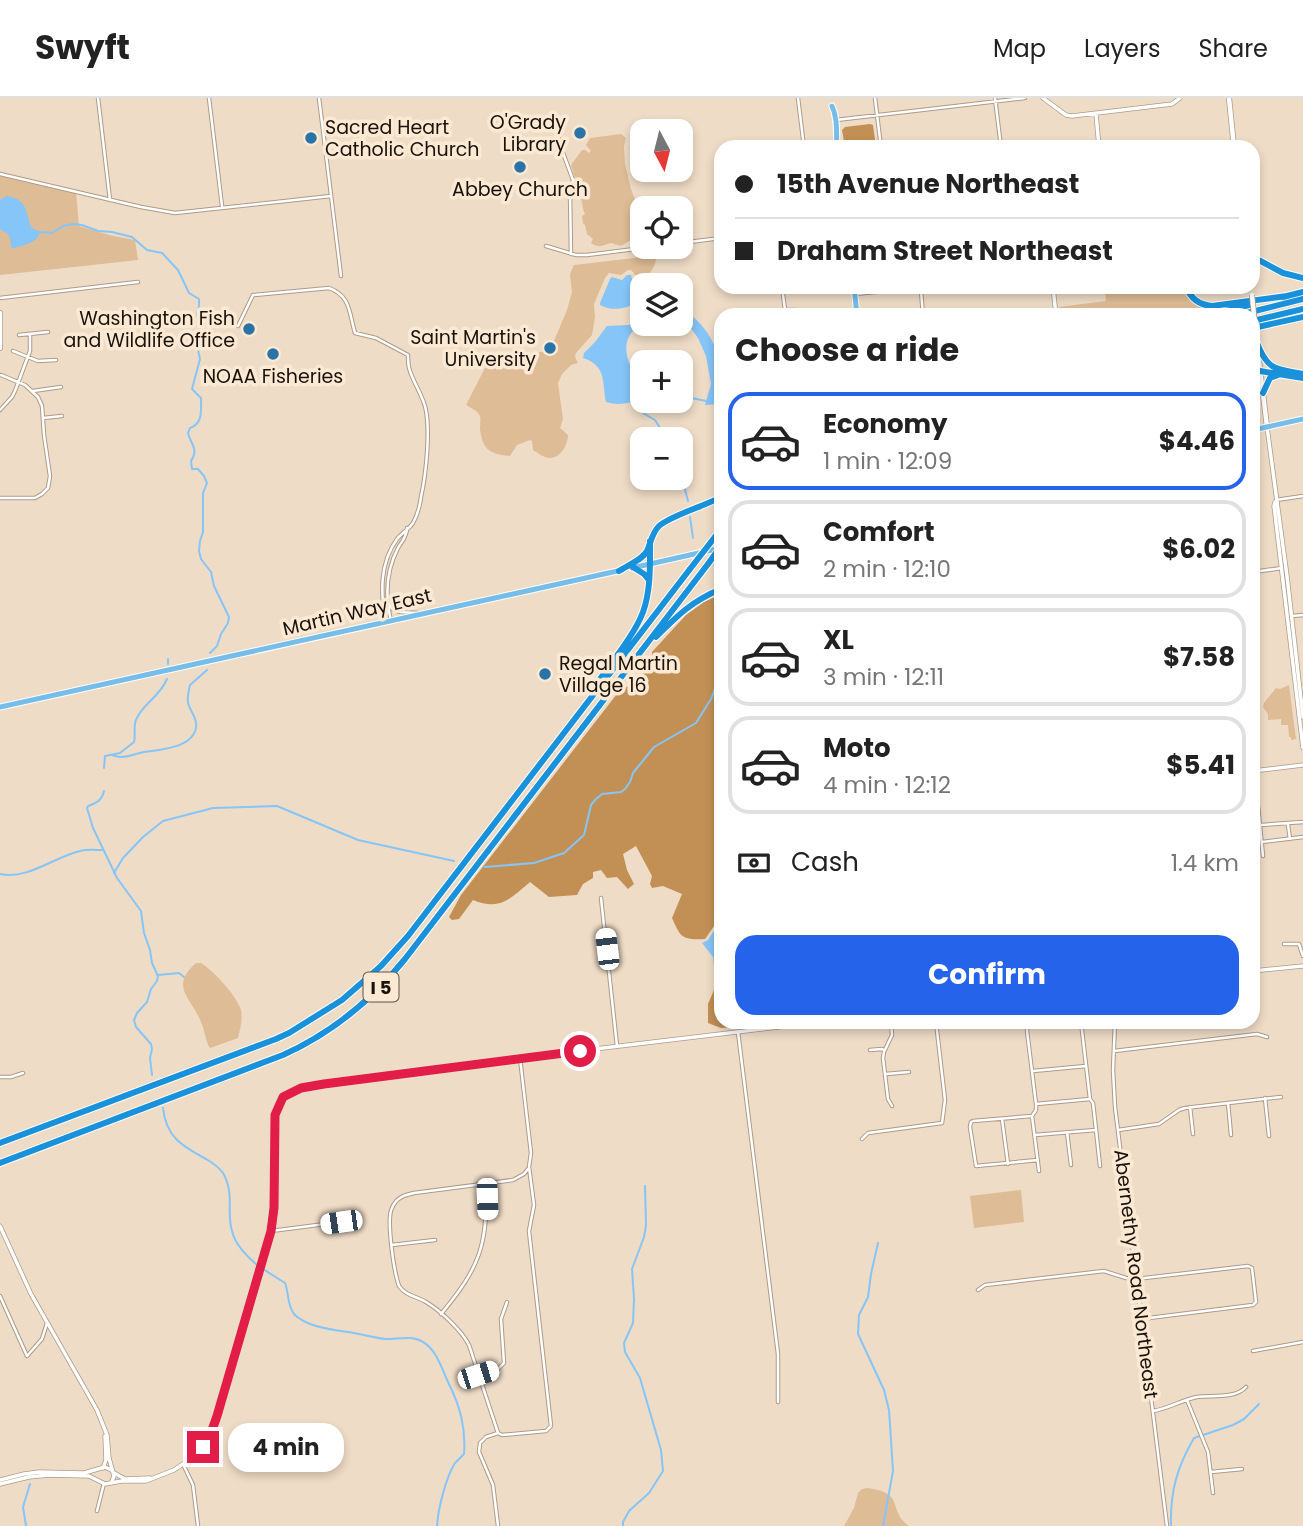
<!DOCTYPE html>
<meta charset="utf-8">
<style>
:root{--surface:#fff;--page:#f2f2f2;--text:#222;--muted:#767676;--line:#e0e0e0;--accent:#2563eb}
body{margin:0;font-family:Poppins,sans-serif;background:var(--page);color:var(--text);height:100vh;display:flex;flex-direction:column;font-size:26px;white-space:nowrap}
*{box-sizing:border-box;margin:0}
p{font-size:23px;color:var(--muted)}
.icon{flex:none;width:38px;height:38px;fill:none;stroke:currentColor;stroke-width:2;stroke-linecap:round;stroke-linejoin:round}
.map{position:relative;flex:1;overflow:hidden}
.sheet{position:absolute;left:714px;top:210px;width:546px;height:721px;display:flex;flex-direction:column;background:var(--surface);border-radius:21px;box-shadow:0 4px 10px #0003}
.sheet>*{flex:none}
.guide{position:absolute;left:714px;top:42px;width:546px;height:154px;border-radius:21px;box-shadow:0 4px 10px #0003;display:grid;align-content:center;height:154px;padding:0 21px;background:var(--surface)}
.needle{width:46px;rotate:173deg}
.fabs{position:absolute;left:630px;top:21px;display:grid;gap:14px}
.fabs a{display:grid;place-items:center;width:63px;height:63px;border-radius:14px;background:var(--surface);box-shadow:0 4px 10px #0003;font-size:35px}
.end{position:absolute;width:32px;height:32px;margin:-16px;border:9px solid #e11d48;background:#fff;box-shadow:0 0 0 4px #fff}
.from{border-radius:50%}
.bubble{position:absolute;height:49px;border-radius:21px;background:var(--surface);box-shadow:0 4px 10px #0003;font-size:23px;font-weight:700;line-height:49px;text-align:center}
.car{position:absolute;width:21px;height:42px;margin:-21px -10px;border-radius:9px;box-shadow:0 0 5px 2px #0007;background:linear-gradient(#fff 24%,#345 0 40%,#fff 0 76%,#345 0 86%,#fff 0)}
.guide b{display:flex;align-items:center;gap:24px;height:66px;font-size:26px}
.guide b+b{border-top:2px solid var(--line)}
.guide i{width:18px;height:18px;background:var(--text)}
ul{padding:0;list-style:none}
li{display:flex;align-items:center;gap:21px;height:98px;margin:0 14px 10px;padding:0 7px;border:4px solid var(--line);border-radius:21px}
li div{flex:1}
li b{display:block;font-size:26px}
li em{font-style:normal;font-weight:700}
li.current{border-color:var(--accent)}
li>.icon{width:63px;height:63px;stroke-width:1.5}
h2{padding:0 21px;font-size:32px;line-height:84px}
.pay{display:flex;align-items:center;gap:18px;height:77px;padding:0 21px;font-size:26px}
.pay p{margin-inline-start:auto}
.primary-button{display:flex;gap:14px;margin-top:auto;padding:14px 21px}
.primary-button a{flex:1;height:80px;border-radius:21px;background:var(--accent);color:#fff;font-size:28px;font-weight:700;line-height:80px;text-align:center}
header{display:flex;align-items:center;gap:42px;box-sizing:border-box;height:98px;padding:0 35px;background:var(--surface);border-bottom:2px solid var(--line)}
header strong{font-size:33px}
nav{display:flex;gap:38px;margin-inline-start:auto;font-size:24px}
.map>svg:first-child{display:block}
</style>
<header>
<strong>Swyft</strong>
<nav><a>Map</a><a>Layers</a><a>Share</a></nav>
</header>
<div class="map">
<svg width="1303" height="1428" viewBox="0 0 1303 1428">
<rect width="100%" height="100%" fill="#efdcc7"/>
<!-- green -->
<path fill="#debc96" d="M621,36L626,40L624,48L625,66L631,91L642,120V141L629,143L621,148L611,145C603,147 600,151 591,145L593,141L587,136L585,127L583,125L582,118L585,116C581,107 584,98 573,92L575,80L571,67L582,52H585L589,55L591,53L586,47L590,40Z
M0,76L76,94L79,128L109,137L135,142L138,162L0,177Z
M657,150C658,162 653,176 641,182L639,181L631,172H628L621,177L609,175L605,180L594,206L595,219L592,237L576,255L575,259L578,265L571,267L562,276L558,285L563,321L560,330L568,337C568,346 561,360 550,360C544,360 538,355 533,352L532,343L530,342L517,347L510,358C490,356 482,352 480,330C480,326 481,321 480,318C477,312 471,310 466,307L489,262L548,253L551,250L567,212L572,194L570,176L574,167L634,160L638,159V152Z
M1145,189H1183C1189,204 1199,204 1207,213L1197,217H1118C1102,204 1079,216 1061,214L1059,209L1106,203L1105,193Z
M1289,587L1296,641L1291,642V639H1289L1288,627H1281V621L1268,622V616L1263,609L1264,605L1276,590L1280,591Z
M196,865H201C213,872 237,898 241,912C243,921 240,931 238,940L210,950C205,943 205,932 201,924C191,899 169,889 196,865Z
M1021,1092L1024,1124L974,1130L970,1098Z
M867,1390C907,1395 886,1411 909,1428H844L854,1410L858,1395L862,1391Z"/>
<!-- forest -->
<path fill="#c29055" d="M870,26L873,27L876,49H845L842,32L845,29Z
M721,496V833L719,821L705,841C682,842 681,840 672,820L682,796L663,788L652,790L650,786L652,778L636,748L623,756L627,772L634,786L628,791L617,779L607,780L601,772L593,774V780L583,786L577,797L549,799L530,784C510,801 500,813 473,802L459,821L452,822L449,819L461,797L620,592L633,586L653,564L652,554L686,517L704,504Z
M714,892H721V924H749L753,929L740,931L737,929L721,930L708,925V906Z"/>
<!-- water -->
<path fill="#85c5f8" d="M6,98C27,101 25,111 31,129L40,134C37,146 22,147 12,151L9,137L0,131V102Z
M627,177H631L634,189L639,191L642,194L641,203C628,209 615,215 600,207V205L610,181L612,179L622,182Z
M681,209C718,236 724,262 719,306L705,307L711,286L706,258L698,240L681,217Z
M642,222L643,226C640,228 636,230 633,233C623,243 625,262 634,272H642V301C631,305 618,308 606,304C602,284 607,268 583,260L584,255L595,244L607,228L628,227Z
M717,828L721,851V888H716L713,859L702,845L708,842Z"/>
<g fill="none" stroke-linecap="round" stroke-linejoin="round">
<!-- stream -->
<path stroke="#85c5f8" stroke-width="2" d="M39,134L52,135L63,128L73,126L82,127L98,133L112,134L132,139L147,152L162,155L178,172L189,195L199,201V208L197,216L200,231L198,252L200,261L192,291L201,300C201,312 203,326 190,330L188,335C191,347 199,351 191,363L192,371H198L204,378L207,385L203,395V434L200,443L199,453L201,461L211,474L214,488L229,519L228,525L221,536L217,548L210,555
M681,298L706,303
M637,301L643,315L655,322L667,341
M681,376L688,403
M690,419L693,440
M719,463L721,474
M168,561V566
M112,657C124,662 132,656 144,654C160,652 192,650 196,630C198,619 189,613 188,604C187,599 189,592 190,587L207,572
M104,670L105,658L120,655L134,644C136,637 133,629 136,622C142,606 159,600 167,581
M104,693C102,702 97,705 88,708L87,710L93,730L117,780L141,813L144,835L150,852L152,865L158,878L157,883L151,891L147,904L137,915L134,922L136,929L151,946L152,951L150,960L152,977
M485,769L534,765L564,755L584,737L591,707L596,701L602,696L621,694L625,691L630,684L633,675L654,649L696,625L711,601L721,577
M114,775L123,760L143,739L163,723L213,710L277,708L358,742L454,763
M0,776C28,782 54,759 80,753C87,751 95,752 102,752
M158,877L179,875L184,879
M163,1010C166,1039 182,1048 206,1061C213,1065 218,1068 223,1075C235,1096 226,1113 232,1133C235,1147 248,1159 258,1168
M878,1145L871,1176L868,1199L859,1217L858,1236L884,1292L889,1312L893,1373L883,1428
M263,1171L285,1185C289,1195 287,1207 294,1216C307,1230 337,1232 354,1235C365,1237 376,1240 386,1241C399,1241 412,1237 423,1244C436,1251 442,1271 448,1284C460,1308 466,1329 464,1356C462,1358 457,1363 455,1365C446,1379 438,1411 437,1428
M26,1428L23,1409L30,1386
M623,1428V1424L629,1413L649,1395L663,1373L661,1352L640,1280L625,1254L624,1245L633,1225L634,1201L632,1171L644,1139L646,1127L645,1088
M1171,1428C1170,1394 1177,1369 1194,1340L1233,1327L1244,1321L1259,1306"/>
<defs>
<path id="minor" d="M98,0L110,102
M209,0L222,108
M319,0L341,178
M798,0L804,49
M875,0L881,49
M995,0L1001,49
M557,19L559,44L573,82L570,94L571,156
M836,22L1025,0
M0,76L141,109L175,115L331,98
M681,145L721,140
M546,148L576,157H587L651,149
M782,189L785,212H797L810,217
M855,196L904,191
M0,200L138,184
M923,217L921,193L923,190L928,189
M238,228L253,197L329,190C351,198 349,215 355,235L376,240L408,257C408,262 408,268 410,273C414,285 421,295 425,308C431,331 426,376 421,399C420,407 417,418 413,425C409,431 402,435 397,441C379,466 381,495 385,524
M19,237L48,234
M13,253L38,263L56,262
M33,293L61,289
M0,312L12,299L15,293L30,253V236
M43,320L62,318
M0,400H35L42,396L48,390L50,378L44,337L42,308L38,299L25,287L1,277
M1276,402L1303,398
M1253,474L1282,470
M388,504C393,518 405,513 418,515
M1292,518L1303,517
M391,523C385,498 386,473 398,450C402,443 407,439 407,430
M1258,708L1263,758
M1261,727L1303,724
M1288,727L1290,741
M1262,744L1303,739
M601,800L617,948
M1284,846H1299L1303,858
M891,924L892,937L884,954L883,960L888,1001L892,1008
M1030,924L1028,926L1027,933L1036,1006V1012L1032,1018L1039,1073
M1081,924L1090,1001L1093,1005L1100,1068
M1115,924L1113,972L1115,1009L1167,1428
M738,934L778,1256V1304
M870,952L882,951L884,952
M1114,953L1257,936L1267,939
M1033,973L1086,968
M886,976L909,974
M0,979H11L23,975
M1265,1000L1269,1038
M1228,1005L1231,1037
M1036,1006L1090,1001
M1190,1009L1193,1036
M1032,1018L973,1023L971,1024L970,1029L976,1068L1038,1062
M1002,1021L1008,1066
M1118,1032L1159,1026L1179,1012L1185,1010L1281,999
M1067,1034L1071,1067
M1035,1037L1096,1032
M862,1041L868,1035L942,1025L945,1002L936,924
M271,1133L341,1124
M392,1147L435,1142
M978,1192L985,1187L1104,1173L1126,1180L1136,1181L1248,1168L1252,1170L1256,1204L1253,1207L1141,1221
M0,1198L27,1258L42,1241L47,1225
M441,1216C480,1169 488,1147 486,1085
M1253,1253L1303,1244
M479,1276L499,1270L504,1265L501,1221L507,1204
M1187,1302L1208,1354L1213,1395
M1153,1313C1168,1311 1181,1302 1197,1299C1212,1297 1235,1301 1246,1289
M498,1335L469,1247C462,1233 441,1213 426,1204C416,1198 406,1198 399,1188C394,1174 386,1121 392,1110C396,1100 404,1097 414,1095L513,1082L524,1076L528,1071
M183,1366L193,1387L198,1428
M1211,1374L1242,1371
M97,1413L104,1385
M498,1428L493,1387L479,1354L480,1345L486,1339L498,1335L502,1337L546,1333L551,1328L530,1142L529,1133L534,1107L529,1069L531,1055L520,960"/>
<path id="tertiary" d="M1043,0L1066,17L1072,18L1172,6L1180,0
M1096,16L1099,49
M1053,189L1056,217
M1267,329L1287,478L1303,619
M1275,404L1274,408L1303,650
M1253,673L1303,667
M1253,873L1303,868
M0,1128L31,1196L97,1312L107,1337L109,1360L114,1378L112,1383
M103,1370L106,1362L105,1338
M114,1375L125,1381L150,1380
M0,1382L24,1376L39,1374L84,1375L105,1369L111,1372
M0,1386L29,1379L49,1377L89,1378L105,1386L122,1383H146L174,1372L196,1357L203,1349L211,1335L217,1318L273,1125L275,1017C281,990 300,990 324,986L511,961L820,924"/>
<path id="secondary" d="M1229,0L1234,49
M0,215V250
M1256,238L1267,329"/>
<path id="primary" d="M832,8C838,21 836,35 837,49
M854,189L857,217
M1253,332L1303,321
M632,470L721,450
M0,609L622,472"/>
<path id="motorway" d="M1253,159L1283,175L1303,180
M1186,189C1191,201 1199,207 1212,208L1287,198
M1283,199L1303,194
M1080,217L1092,216L1108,217
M1210,217L1249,207
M1239,217L1303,201
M1253,223L1303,211
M1253,230L1303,219
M1257,245C1268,273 1276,271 1303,276
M1260,273L1303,280
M1263,295L1270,280L1278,277
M633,469L644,476L648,481
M619,473C628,467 642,462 647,453C651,444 652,435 659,428C672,417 705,408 721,399
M656,539C678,517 692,503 721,491
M593,594L595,588C610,566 634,538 643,514C651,492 650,466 650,443
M0,1045L276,941L289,935L342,902L381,868L408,838L690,471
M0,1065L283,957C332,935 371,903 405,861L708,466"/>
</defs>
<!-- minor casing -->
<use href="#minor" stroke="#ad9b88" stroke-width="4.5"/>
<!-- tertiary casing -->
<use href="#tertiary" stroke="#ad9b88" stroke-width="5"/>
<!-- secondary casing -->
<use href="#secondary" stroke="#ad9b88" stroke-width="6"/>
<!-- primary casing -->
<use href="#primary" stroke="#fff" stroke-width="7"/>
<!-- motorway casing -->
<use href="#motorway" stroke="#fff" stroke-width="8"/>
<!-- minor -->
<use href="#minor" stroke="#fff" stroke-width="2.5"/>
<!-- tertiary -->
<use href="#tertiary" stroke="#fff" stroke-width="3.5"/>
<!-- secondary -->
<use href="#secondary" stroke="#fff" stroke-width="4.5"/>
<!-- primary -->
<use href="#primary" stroke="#76bee9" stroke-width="5"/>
<!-- motorway -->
<use href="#motorway" stroke="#1a92db" stroke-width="6"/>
<defs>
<path id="secondary-bridge" d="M1252,197L1256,238"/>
<path id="motorway-bridge" d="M708,466L721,448
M690,471L718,435"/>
</defs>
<!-- secondary-bridge casing -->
<use href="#secondary-bridge" stroke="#ad9b88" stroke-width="6" stroke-linecap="butt"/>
<!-- motorway-bridge casing -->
<use href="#motorway-bridge" stroke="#fff" stroke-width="8" stroke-linecap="butt"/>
<!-- secondary-bridge -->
<use href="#secondary-bridge" stroke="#fff" stroke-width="4.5"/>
<!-- motorway-bridge -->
<use href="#motorway-bridge" stroke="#1a92db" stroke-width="6"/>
</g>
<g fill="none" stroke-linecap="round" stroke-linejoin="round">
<!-- route -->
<path stroke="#e11d48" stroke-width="9" d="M203,1349L211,1335L217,1318L271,1133L274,1110L275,1017L283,999L301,990L324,986L580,953"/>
</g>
<!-- markers -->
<g fill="#2973a6" stroke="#fce9d4" stroke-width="2.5">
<circle cx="580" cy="35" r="7"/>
<circle cx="311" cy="40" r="7"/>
<circle cx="520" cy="69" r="7"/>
<circle cx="249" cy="231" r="7"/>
<circle cx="550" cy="250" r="7"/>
<circle cx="273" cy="256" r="7"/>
<circle cx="545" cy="576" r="7"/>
</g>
<g text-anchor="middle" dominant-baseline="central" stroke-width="7" stroke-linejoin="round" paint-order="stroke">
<!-- shield labels -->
<rect fill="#fce9d4" stroke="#5d5347" stroke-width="2" x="363.5" y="874.5" width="35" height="29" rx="5"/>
<g font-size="18" font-weight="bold" fill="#19130b">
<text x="381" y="889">I 5</text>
</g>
<!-- poi labels -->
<g font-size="19" fill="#19130b" stroke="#fce9d4" text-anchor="end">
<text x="566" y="24">O'Grady<tspan x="566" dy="22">Library</tspan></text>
<text x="325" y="29" text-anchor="start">Sacred Heart<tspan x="325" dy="22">Catholic Church</tspan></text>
<text x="520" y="91" text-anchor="middle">Abbey Church</text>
<text x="235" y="220">Washington Fish<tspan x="235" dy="22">and Wildlife Office</tspan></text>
<text x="536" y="239">Saint Martin's<tspan x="536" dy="22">University</tspan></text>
<text x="273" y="278" text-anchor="middle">NOAA Fisheries</text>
<text x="559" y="565" text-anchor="start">Regal Martin<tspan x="559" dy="22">Village 16</tspan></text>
</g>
<!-- street labels -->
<g font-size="19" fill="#19130b" stroke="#fce9d4">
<text transform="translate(357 514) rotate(-13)">Martin Way East</text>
<text transform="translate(1136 1176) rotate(83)">Abernethy Road Northeast</text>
</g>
</g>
</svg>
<div class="fabs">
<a><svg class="needle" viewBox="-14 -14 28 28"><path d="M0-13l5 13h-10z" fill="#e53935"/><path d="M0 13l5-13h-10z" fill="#767676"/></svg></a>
<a><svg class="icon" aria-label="locate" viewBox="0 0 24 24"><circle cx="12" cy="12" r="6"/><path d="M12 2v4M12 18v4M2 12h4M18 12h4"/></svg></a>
<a><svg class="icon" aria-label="layers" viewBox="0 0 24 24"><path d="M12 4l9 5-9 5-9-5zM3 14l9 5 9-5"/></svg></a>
<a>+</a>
<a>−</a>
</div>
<i class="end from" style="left:580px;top:953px"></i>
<i class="end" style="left:203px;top:1349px"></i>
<div class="bubble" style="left:228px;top:1325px;width:116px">4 min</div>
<i class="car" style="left:607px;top:851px;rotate:353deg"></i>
<i class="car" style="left:487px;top:1101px;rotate:178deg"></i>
<i class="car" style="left:341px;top:1124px;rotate:262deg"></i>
<i class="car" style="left:478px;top:1277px;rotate:72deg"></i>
<div class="guide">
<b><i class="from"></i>15th Avenue Northeast</b>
<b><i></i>Draham Street Northeast</b>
</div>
<section class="sheet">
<h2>Choose a ride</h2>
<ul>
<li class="current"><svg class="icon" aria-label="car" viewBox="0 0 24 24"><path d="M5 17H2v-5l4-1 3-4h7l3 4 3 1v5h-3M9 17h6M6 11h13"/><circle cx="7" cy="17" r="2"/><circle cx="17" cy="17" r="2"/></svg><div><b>Economy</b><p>1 min · 12:09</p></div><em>$4.46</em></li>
<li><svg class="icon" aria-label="car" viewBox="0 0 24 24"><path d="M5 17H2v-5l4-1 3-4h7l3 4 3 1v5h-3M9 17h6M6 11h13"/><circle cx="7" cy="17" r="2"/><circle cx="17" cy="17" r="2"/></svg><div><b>Comfort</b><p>2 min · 12:10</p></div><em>$6.02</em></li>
<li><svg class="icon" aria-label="car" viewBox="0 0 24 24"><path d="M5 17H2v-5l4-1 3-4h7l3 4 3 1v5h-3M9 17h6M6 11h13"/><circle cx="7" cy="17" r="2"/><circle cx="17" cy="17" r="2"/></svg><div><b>XL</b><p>3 min · 12:11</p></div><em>$7.58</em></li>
<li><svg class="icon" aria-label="car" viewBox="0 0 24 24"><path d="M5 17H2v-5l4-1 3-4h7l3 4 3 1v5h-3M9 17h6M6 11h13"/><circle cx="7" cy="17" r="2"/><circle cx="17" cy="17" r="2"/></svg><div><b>Moto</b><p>4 min · 12:12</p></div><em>$5.41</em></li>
</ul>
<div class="pay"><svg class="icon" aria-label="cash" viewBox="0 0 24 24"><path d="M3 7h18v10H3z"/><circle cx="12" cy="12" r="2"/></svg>Cash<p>1.4 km</p></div>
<div class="primary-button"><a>Confirm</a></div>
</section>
</div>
